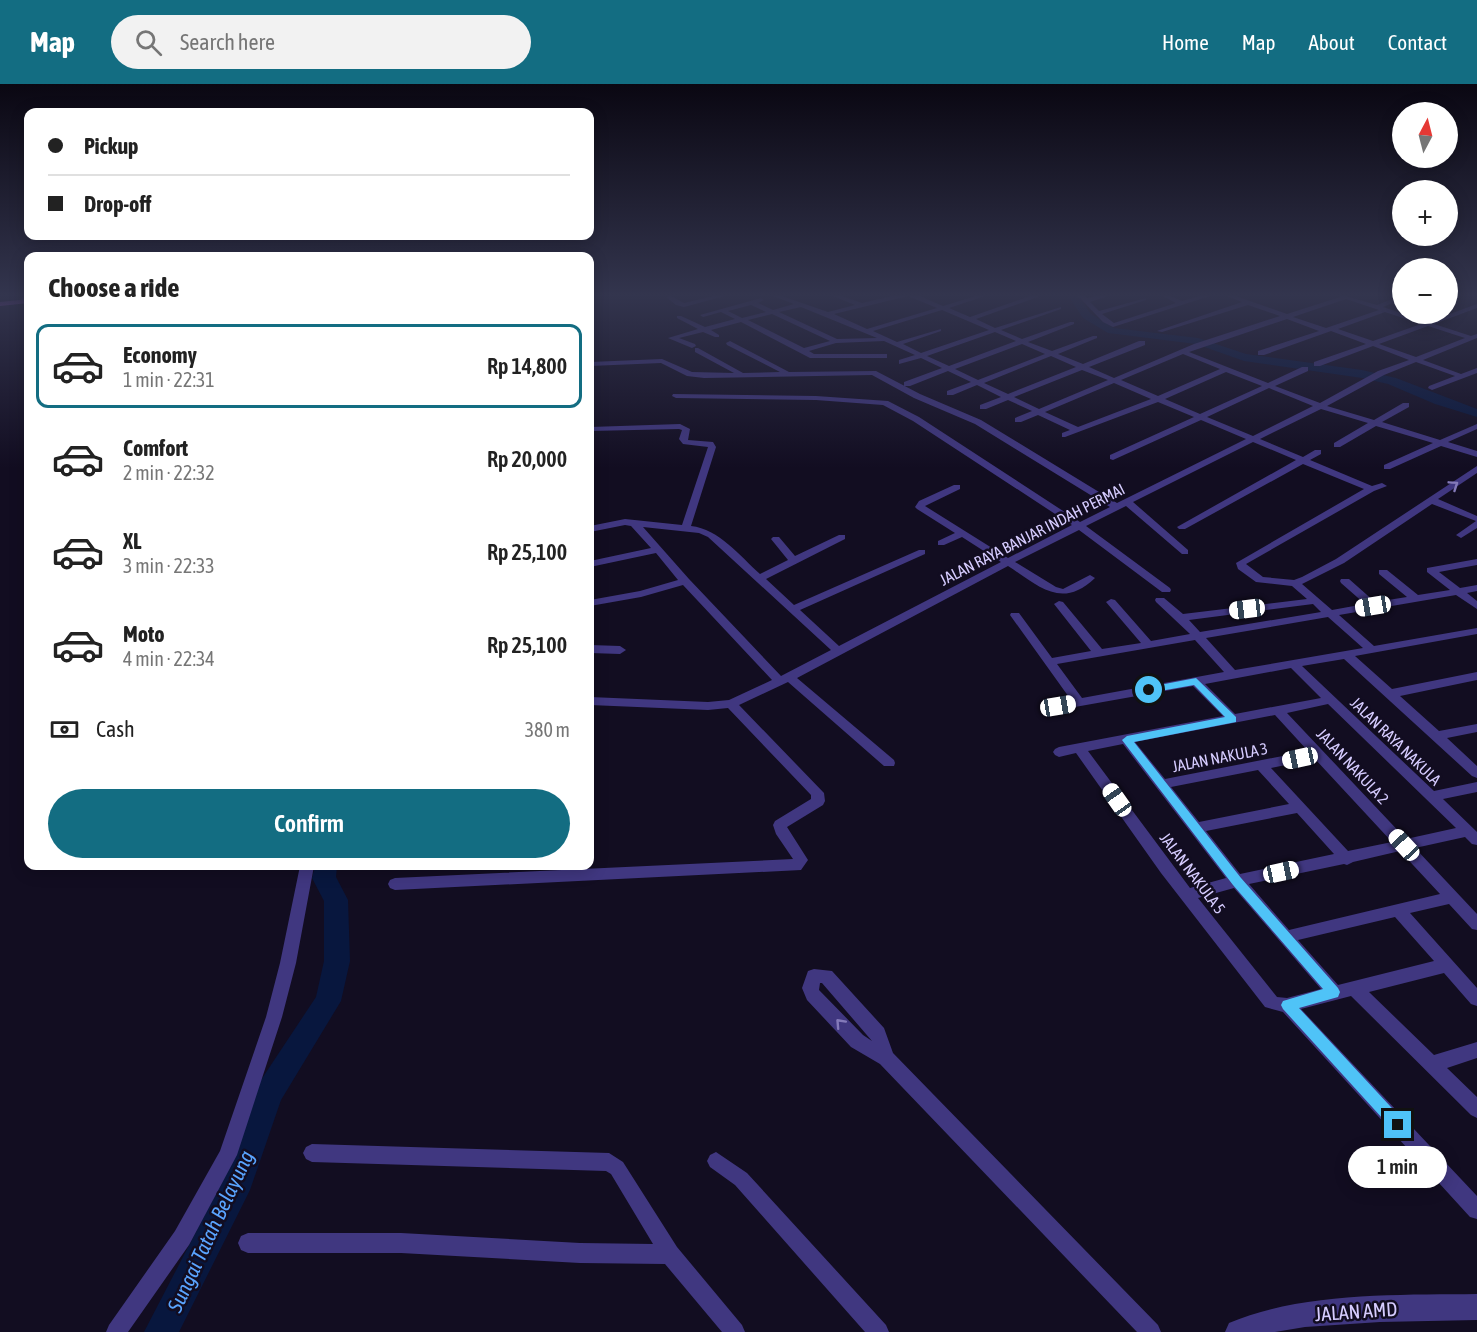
<!DOCTYPE html>
<meta charset="utf-8">
<style>
:root{--surface:#fff;--page:#f2f2f2;--text:#222;--muted:#767676;--line:#e0e0e0;--accent:#136d82}
body{margin:0;font-family:"Asap Condensed",sans-serif;background:var(--page);color:var(--text);height:100vh;display:flex;flex-direction:column;font-size:22px;white-space:nowrap}
*{box-sizing:border-box;margin:0}
p{font-size:20px;color:var(--muted)}
.icon{flex:none;width:33px;height:33px;fill:none;stroke:currentColor;stroke-width:2;stroke-linecap:round;stroke-linejoin:round}
.map{position:relative;flex:1;overflow:hidden}
.side{position:absolute;left:24px;top:168px;width:570px;height:618px;display:flex;flex-direction:column;background:var(--surface);border-radius:12px;box-shadow:0 3px 15px #0003}
.side>*{flex:none}
.hud{position:absolute;left:24px;top:24px;width:570px;height:132px;border-radius:12px;box-shadow:0 3px 15px #0003;display:grid;align-content:center;height:132px;padding:0 24px;background:var(--surface)}
.needle{width:39px;rotate:7deg}
.controls{position:absolute;left:1392px;top:18px;display:grid;gap:12px}
.controls a{display:grid;place-items:center;width:66px;height:66px;border-radius:50%;background:var(--surface);box-shadow:0 3px 15px #0003;font-size:30px}
.end{position:absolute;width:27px;height:27px;margin:-14px;border:8px solid #4fc3f7;background:#111;box-shadow:0 0 0 3px #111}
.from{border-radius:50%}
.bubble{position:absolute;height:42px;border-radius:21px;background:var(--surface);box-shadow:0 3px 15px #0003;font-size:20px;font-weight:600;line-height:42px;text-align:center}
.car{position:absolute;width:18px;height:36px;margin:-18px -9px;border-radius:8px;box-shadow:0 0 4px 2px #0007;background:linear-gradient(#fff 24%,#345 0 40%,#fff 0 76%,#345 0 86%,#fff 0)}
.hud b{display:flex;align-items:center;gap:21px;height:57px;font-size:22px}
.hud b+b{border-top:2px solid var(--line)}
.hud i{width:15px;height:15px;background:var(--text)}
ul{padding:0;list-style:none}
li{display:flex;align-items:center;gap:18px;height:84px;margin:0 12px 9px;padding:0 12px;border:3px solid transparent;border-radius:12px}
li div{flex:1}
li b{display:block;font-size:22px}
li em{font-style:normal;font-weight:600}
li.on{border-color:var(--accent)}
li>.icon{width:54px;height:54px;stroke-width:1.5}
h2{padding:0 24px;font-size:27px;line-height:72px}
.pay{display:flex;align-items:center;gap:15px;height:66px;padding:0 24px;font-size:22px}
.pay p{margin-inline-start:auto}
.action{display:flex;gap:12px;margin-top:auto;padding:12px 24px}
.action a{flex:1;height:69px;border-radius:36px;background:var(--accent);color:#fff;font-size:24px;font-weight:600;line-height:69px;text-align:center}
header{display:flex;align-items:center;gap:36px;box-sizing:border-box;height:84px;padding:0 30px;background:var(--accent);color:#fff}
header strong{font-size:28px}
nav{display:flex;gap:33px;margin-inline-start:auto;font-size:21px}
.search{width:420px;height:54px;background:var(--page);display:flex;align-items:center;gap:15px;box-sizing:border-box;padding:0 21px;border-radius:33px;color:var(--muted);font-size:22px}
.map>svg:first-child{display:block}
</style>
<header>
<strong>Map</strong>
<div class="search"><svg class="icon" aria-label="search" viewBox="0 0 24 24"><circle cx="10" cy="10" r="6"/><path d="M15 15l6 6"/></svg>Search here</div>
<nav><a>Home</a><a>Map</a><a>About</a><a>Contact</a></nav>
</header>
<div class="map">
<svg width="1477" height="1248" viewBox="0 0 1477 1248">
<rect width="100%" height="100%" fill="#120d21"/>
<g fill="none" stroke-linecap="round" stroke-linejoin="round">
<!-- river -->
<path fill="#08173e" fill-rule="evenodd" d="M1067,210H1077L1091,230L1114,244L1198,254L1246,270L1362,286L1396,294L1477,325V333L1435,320L1388,300L1362,294L1244,277L1196,260L1108,249L1083,234Z
M315,782H337L336,793L348,816L350,877L341,917L281,1016L250,1106L179,1248H144L227,1088L259,999L316,913L324,877V817L312,794Z"/>
<!-- minor -->
<path fill="#403780" fill-rule="evenodd" d="M26,210H28V214L22,216L21,215Z
M722,210H732L684,223L676,221L666,213L671,212L684,219Z
M768,210H776L828,228L855,221L828,210H836L862,219L901,210H915L943,222L982,210H991L949,224L970,233L1036,210L1038,211V213L976,235L995,244L1061,223V225L1001,246L1022,255L1070,238H1074V240L1028,258L1052,267L1093,252H1097V254L1058,270L1083,280L1139,257H1145V261L1089,283L1114,294L1194,260L1280,232L1248,221L1162,248L1157,247L1242,218L1222,210H1230L1287,230L1340,213L1338,210L1377,221L1402,211V215L1383,223L1428,238L1477,220V224L1434,240L1471,252L1477,250V254L1423,276L1461,290L1477,284V289L1432,306L1428,304L1429,302L1455,292L1416,278L1384,291L1327,322L1374,336L1403,319H1409V323L1382,338L1440,356L1477,340V345L1448,358L1477,367V373L1441,362L1390,385H1384V381L1433,359L1376,342L1340,363H1334V359L1368,339L1321,325L1260,355L1303,373L1315,366H1321V370L1310,376L1372,402L1382,399L1387,402L1374,407L1246,480L1263,493L1294,496L1302,493L1336,475L1477,382V389L1438,415L1477,432V444L1461,454L1456,451L1476,437L1432,420L1344,479L1302,500L1332,526L1365,520L1341,499L1340,497L1341,495H1349L1375,518L1407,513L1379,490V486H1387L1418,511L1450,506L1427,488V484L1477,475V481L1439,488L1460,504L1477,501V507L1467,509L1477,517V525L1456,511L1339,531L1374,562L1477,544V550L1355,572L1392,605L1477,588V596L1400,612L1439,647L1477,640V648L1447,654L1477,682V694L1472,692L1344,575L1302,582L1434,707L1477,698V708L1443,715L1477,748V761L1472,760L1465,753L1415,764L1477,830V846L1472,845L1449,820L1410,829L1477,904V922L1471,920L1444,889L1369,908L1434,971L1477,958V974L1447,984L1477,1013V1034L1471,1031L1351,912L1301,925L1477,1112V1135L1470,1133L1283,928L1265,923L1161,789L1076,669L1059,673L1055,671L1053,668L1055,665L1059,663L1223,632L1193,602L1058,626L1054,625L1052,622L1054,619L1071,616L1010,531L1011,529H1019L1052,574L1091,567L1054,520L1059,517L1063,518L1102,565L1141,559L1106,518L1111,515L1115,516L1151,557L1190,550L1156,518L1155,516L1156,514H1164L1183,530L1307,515L1292,502L1256,498L1238,485L1236,479L1364,405L1303,380L1185,445H1179L1177,443L1296,376L1253,358L1133,418L1188,466V470H1182L1126,422L1086,442L1170,504L1171,506L1170,508H1162L1079,446L1015,478L1056,503L1063,505L1090,491L1095,494C1061,526 1039,502 1008,482L797,594L894,676L895,679L894,682H884L788,598L739,621L824,709L825,717L823,721L787,743L808,776L801,786L395,806L390,804L388,800L390,796L395,794L793,775L776,750L773,741L775,737L811,715V711L728,624L708,626L590,621V613L708,618L729,616L772,596L683,501L641,513L590,522V516L640,507L678,496L656,469L590,483V477L651,464L631,442L625,441L590,448V442L625,435L682,441L708,363L683,360L679,355L682,346L679,345L590,347V343L680,340L690,345L688,356L713,358L716,363L691,442C719,445 740,472 760,490L788,476L771,455L773,453H779L795,472L839,451H845V455L766,495L794,521L919,466H925V470L800,526L839,562L1001,478L962,453L944,461H938V457L955,449L917,425L915,423L919,417L954,401H960V405L925,422L1008,474L1072,441L913,337L883,321L816,316L676,314L672,312L673,310L816,312L888,317L919,333L1080,438L1110,423L975,340L914,314L872,291L704,294L687,292L661,279L590,282V278L662,275L692,288L734,289L695,268V264H698L743,289L780,288L727,261L726,259L730,257L789,288L876,287L920,310L981,336L1117,419L1246,355L1201,336L1113,376L1110,375V371L1194,333L1158,318L1065,353H1062V349L1070,346L1038,331L1021,338H1015V334L1032,327L1008,316L986,325H980V321L1001,313L977,301L953,311H947V307L971,298L948,287L910,302H904V298L942,284L921,274L899,280V276L915,271L884,257L836,259L809,267L814,270H887V274H810L741,238L711,246L719,251V253H715L703,248L679,254L695,260L696,262L692,264L668,254L698,245L677,234V232H681L705,243L735,235L721,228L703,233L700,231L761,214L764,216L758,219L773,226L794,220ZM908,212L937,224L867,245L834,230ZM1346,215L1379,226L1326,244L1293,233ZM751,221L766,228L742,234L728,227ZM801,223L877,254L837,255L779,228ZM942,226L989,246L921,269L903,260L941,247V245L897,258L873,247ZM1385,228L1421,240L1373,257L1338,245ZM772,230L830,257L804,264L748,236ZM1287,235L1319,247L1258,267V271H1264L1331,247L1366,260L1314,278V282H1320L1373,262L1409,276L1378,287L1320,319L1275,302L1308,287V283H1302L1268,299L1189,268ZM1428,242L1465,254L1416,273L1379,260ZM995,248L1016,257L949,282L927,272ZM1022,260L1045,270L978,296L955,285ZM1183,270L1220,285L1158,312L1121,296ZM1051,272L1076,283L1008,310L984,299ZM1082,286L1108,296L1039,325L1014,313ZM1226,288L1262,302L1200,330L1165,315ZM1114,299L1151,315L1078,343L1045,328ZM1269,304L1313,322L1253,352L1207,333ZM643,443L699,449L708,453L831,566L781,592L689,495ZM1313,520L1321,528L1200,548L1189,536ZM1328,533L1363,564L1235,586L1206,554ZM1195,556L1224,588L1082,614L1057,580ZM1291,584L1321,614L1235,630L1205,600ZM1328,620L1456,744L1406,755L1287,629ZM1275,631L1308,667L1165,695L1135,658ZM1123,660L1226,794L1190,804L1088,667ZM1315,675L1392,758L1348,767L1271,684ZM1258,686L1289,720L1199,738L1171,703ZM1297,729L1334,770L1240,790L1206,747ZM1400,767L1440,810L1289,846L1249,800L1344,780L1347,781L1353,778ZM1234,804L1321,905L1287,914L1277,913L1198,814ZM1395,833L1434,877L1338,901L1298,856Z
M1076,210H1082L1087,214L1105,210H1114L1090,218L1099,227L1146,214V216L1102,230L1114,239L1176,219L1159,210H1166L1182,217L1207,210H1216L1113,243L1103,238Z
M1283,210H1305C1300,213 1288,213 1283,210Z
M590,561L620,562L626,566L620,570L590,569Z
M300,782H314L296,879L282,933L237,1071L189,1161L128,1248H106L109,1241L175,1147L220,1067L266,933L280,879Z
M814,885L832,887L884,944L893,969L1158,1241L1161,1248H1137L880,980L851,963L807,916L802,904L808,887ZM820,899H822L872,957L863,951L819,906Z
M312,1060L609,1069L623,1078L677,1163L742,1241L745,1248H722L665,1180L580,1179L401,1169H248L241,1166L238,1159L241,1152L248,1149H401L580,1159L653,1160L611,1090L606,1087L312,1078L306,1075L303,1069L306,1063Z
M716,1068L747,1089L886,1241L889,1248H865L735,1101L710,1083L707,1077L710,1071Z"/>
<!-- tertiary -->
<path fill="#403780" fill-rule="evenodd" d="M1477,1210V1236L1380,1238L1305,1243L1275,1248H1225L1229,1239C1301,1208 1399,1211 1477,1210Z"/>
<!-- primary -->
<path fill="#ce53ff" fill-rule="evenodd" d="M28,215V219L0,222V218Z"/>
</g>
<!-- one-way arrows -->
<defs><path id="oneway-chevron" d="M-2-3.5L2.5 0L-2 3.5" fill="none" stroke-width="1.6" stroke-linecap="round" stroke-linejoin="round" transform="scale(1.5)"/></defs>
<g stroke="#847ab9">
<use href="#oneway-chevron" transform="translate(1454 401) rotate(-34)"/>
<use href="#oneway-chevron" transform="translate(840 939) rotate(-133)"/>
</g>
<!-- sky -->
<linearGradient id="sky" x2="0" y2="1"><stop stop-color="#0a0712"/><stop offset="0.55" stop-color="#33354e"/><stop offset="1" stop-color="#33354e" stop-opacity="0"/></linearGradient>
<rect width="1477" height="384" fill="url(#sky)"/>
<!-- route -->
<path fill="#4fc3f7" d="M1196,594L1236,633V638L1134,658L1241,794L1338,904L1340,908L1338,913L1299,924L1403,1036L1405,1041L1403,1046L1398,1048L1393,1046L1283,925L1281,921L1283,917L1323,905L1233,801L1122,656L1127,652L1225,633L1194,601L1149,609L1144,606L1149,603Z"/>
<g text-anchor="middle" dominant-baseline="central" stroke-width="5" stroke-linejoin="round" paint-order="stroke">
<!-- street labels -->
<g font-size="16" fill="#d6ccff" stroke="#120d21">
<text transform="translate(1032 450) rotate(-27)">JALAN RAYA BANJAR INDAH PERMAI</text>
<text transform="translate(1396 657) rotate(44)">JALAN RAYA NAKULA</text>
<text transform="translate(1220 673) rotate(-11)">JALAN NAKULA 3</text>
<text transform="translate(1353 682) rotate(47)">JALAN NAKULA 2</text>
<text transform="translate(1193 789) rotate(53)">JALAN NAKULA 5</text>
</g>
<!-- near-street labels -->
<g font-size="20" fill="#d6ccff" stroke="#120d21">
<text transform="translate(1356 1227) rotate(-4)">JALAN AMD</text>
</g>
<!-- near-water labels -->
<g font-size="21" font-style="italic" fill="#5aa4ff" stroke="#120d21">
<text transform="translate(210 1147) rotate(-65)">Sungai Tatah Belayung</text>
</g>
</g>
</svg>
<div class="controls">
<a><svg class="needle" viewBox="-14 -14 28 28"><path d="M0-13l5 13h-10z" fill="#e53935"/><path d="M0 13l5-13h-10z" fill="#767676"/></svg></a>
<a>+</a>
<a>−</a>
</div>
<i class="end from" style="left:1149px;top:606px"></i>
<i class="end" style="left:1398px;top:1041px"></i>
<div class="bubble" style="left:1348px;top:1062px;width:99px">1 min</div>
<i class="car" style="left:1373px;top:522px;rotate:261deg"></i>
<i class="car" style="left:1247px;top:525px;rotate:263deg"></i>
<i class="car" style="left:1058px;top:622px;rotate:80deg"></i>
<i class="car" style="left:1300px;top:674px;rotate:258deg"></i>
<i class="car" style="left:1117px;top:716px;rotate:325deg"></i>
<i class="car" style="left:1404px;top:761px;rotate:317deg"></i>
<i class="car" style="left:1281px;top:788px;rotate:78deg"></i>
<div class="hud">
<b><i class="from"></i>Pickup</b>
<b><i></i>Drop-off</b>
</div>
<section class="side">
<h2>Choose a ride</h2>
<ul>
<li class="on"><svg class="icon" aria-label="car" viewBox="0 0 24 24"><path d="M5 17H2v-5l4-1 3-4h7l3 4 3 1v5h-3M9 17h6M6 11h13"/><circle cx="7" cy="17" r="2"/><circle cx="17" cy="17" r="2"/></svg><div><b>Economy</b><p>1 min · 22:31</p></div><em>Rp 14,800</em></li>
<li><svg class="icon" aria-label="car" viewBox="0 0 24 24"><path d="M5 17H2v-5l4-1 3-4h7l3 4 3 1v5h-3M9 17h6M6 11h13"/><circle cx="7" cy="17" r="2"/><circle cx="17" cy="17" r="2"/></svg><div><b>Comfort</b><p>2 min · 22:32</p></div><em>Rp 20,000</em></li>
<li><svg class="icon" aria-label="car" viewBox="0 0 24 24"><path d="M5 17H2v-5l4-1 3-4h7l3 4 3 1v5h-3M9 17h6M6 11h13"/><circle cx="7" cy="17" r="2"/><circle cx="17" cy="17" r="2"/></svg><div><b>XL</b><p>3 min · 22:33</p></div><em>Rp 25,100</em></li>
<li><svg class="icon" aria-label="car" viewBox="0 0 24 24"><path d="M5 17H2v-5l4-1 3-4h7l3 4 3 1v5h-3M9 17h6M6 11h13"/><circle cx="7" cy="17" r="2"/><circle cx="17" cy="17" r="2"/></svg><div><b>Moto</b><p>4 min · 22:34</p></div><em>Rp 25,100</em></li>
</ul>
<div class="pay"><svg class="icon" aria-label="cash" viewBox="0 0 24 24"><path d="M3 7h18v10H3z"/><circle cx="12" cy="12" r="2"/></svg>Cash<p>380 m</p></div>
<div class="action"><a>Confirm</a></div>
</section>
</div>
